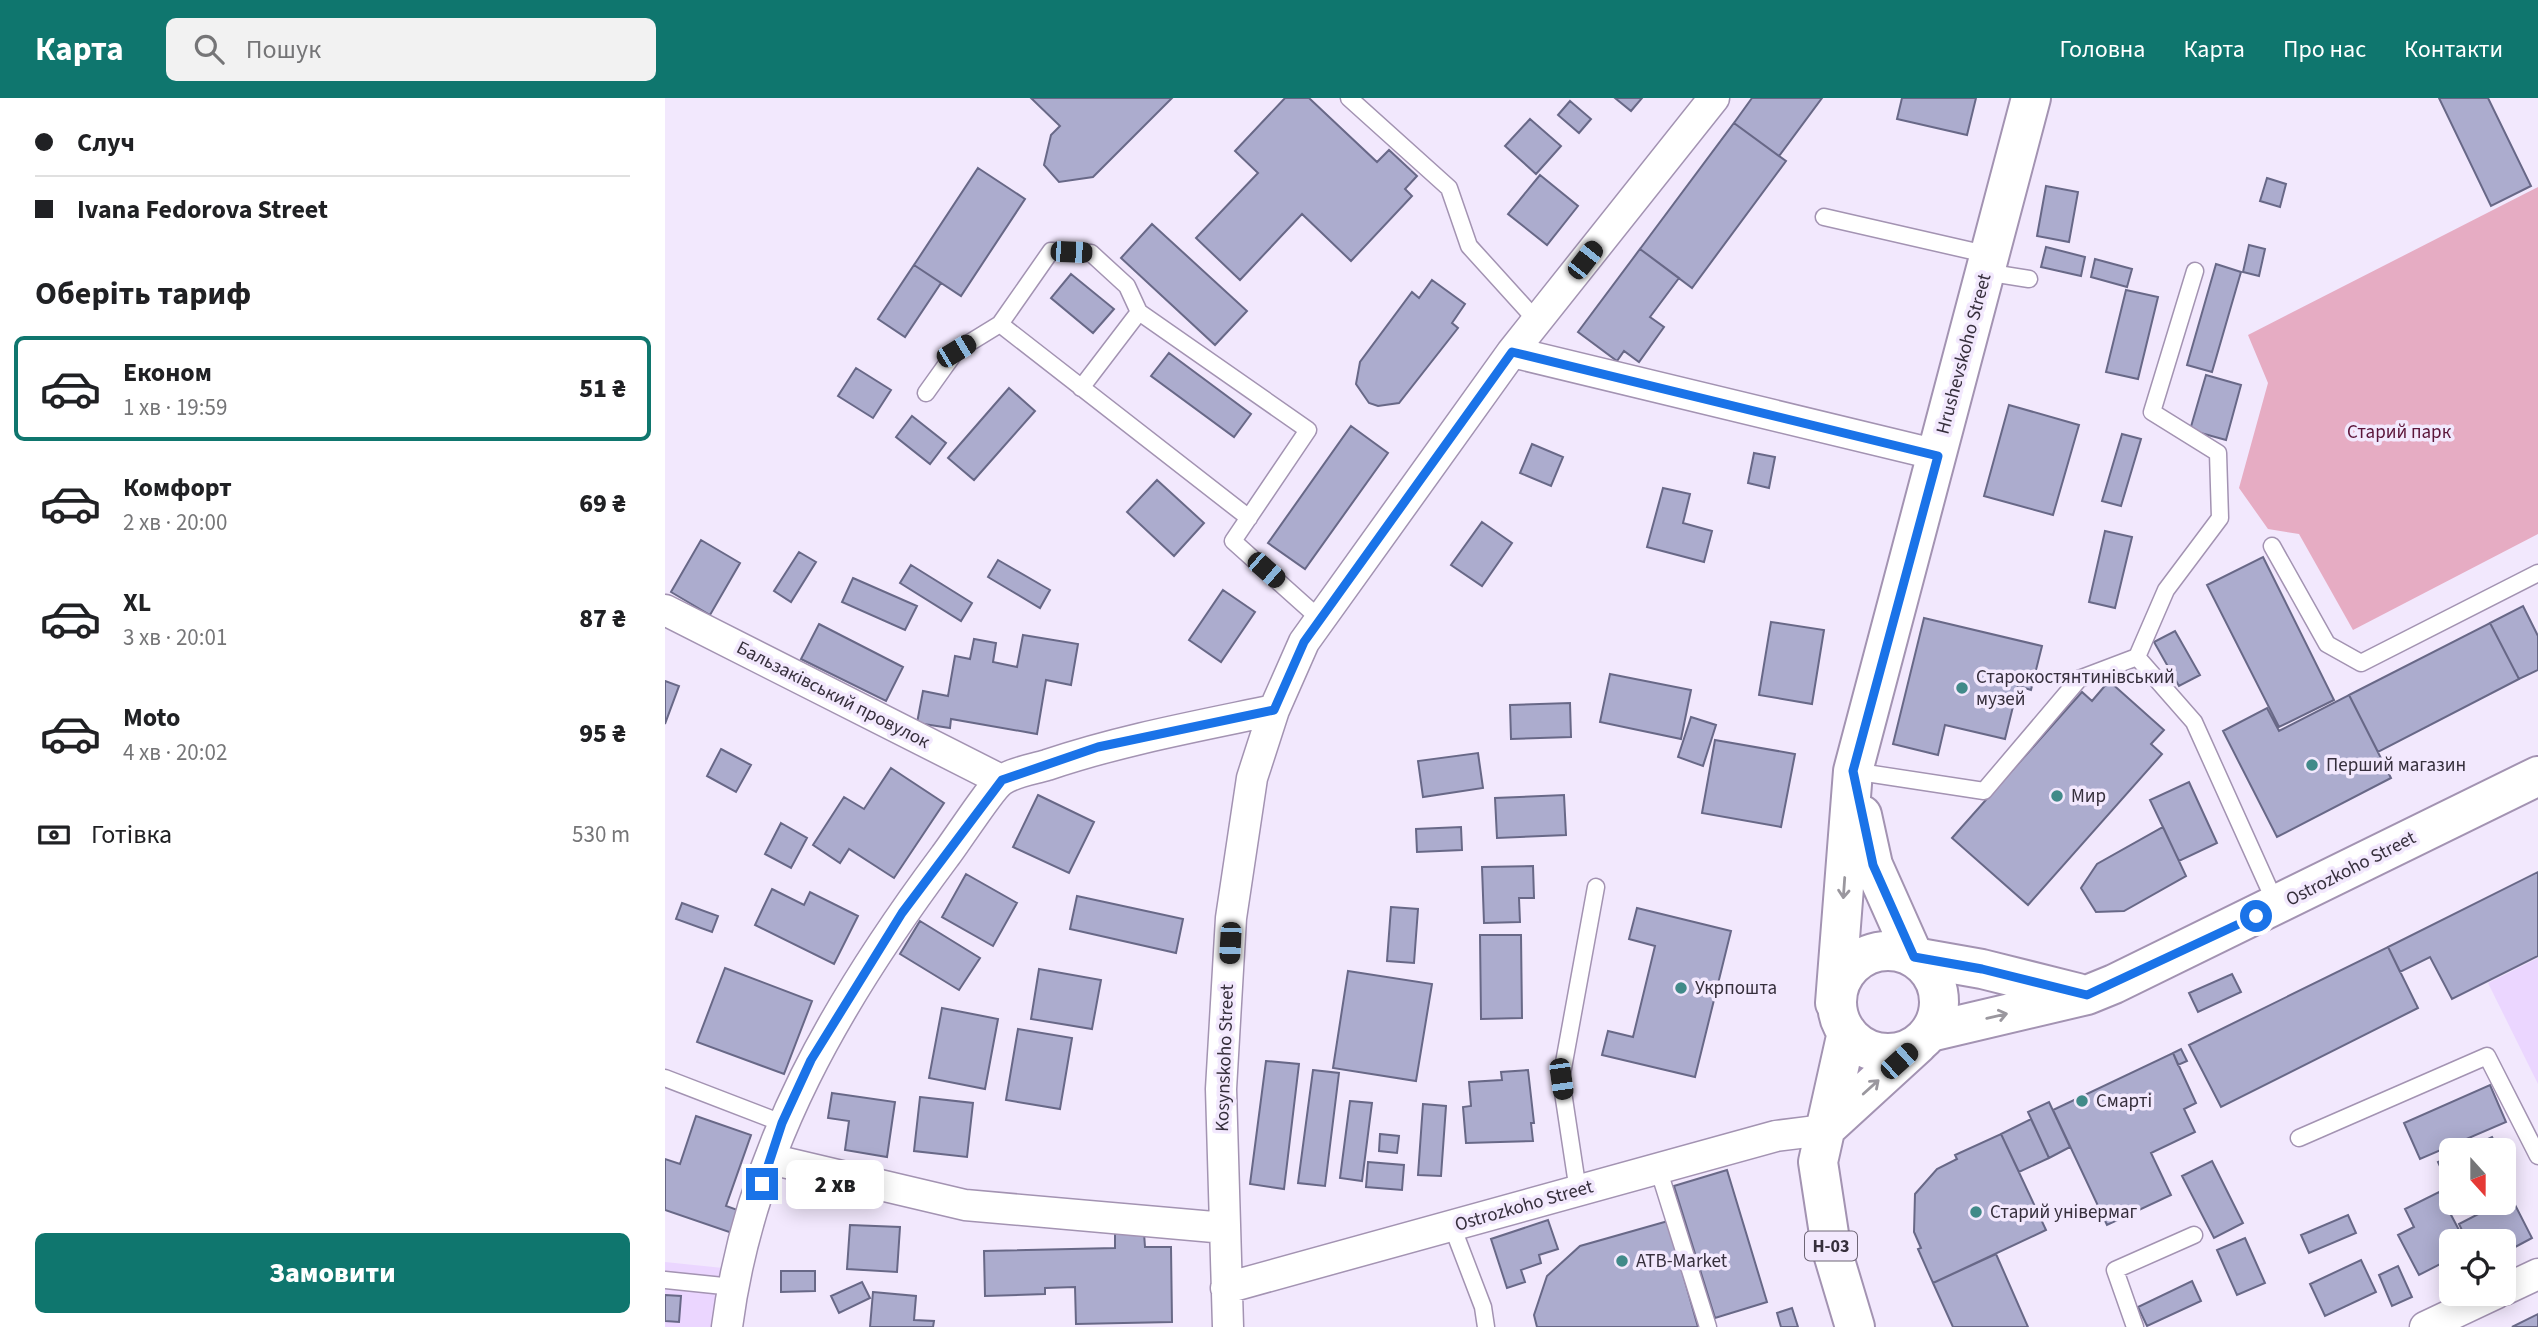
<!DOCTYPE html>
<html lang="uk">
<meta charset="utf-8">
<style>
:root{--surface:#fff;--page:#f2f2f2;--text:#202124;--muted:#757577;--line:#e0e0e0;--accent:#0f766e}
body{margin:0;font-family:"Source Sans 3",sans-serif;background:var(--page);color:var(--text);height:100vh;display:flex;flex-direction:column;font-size:26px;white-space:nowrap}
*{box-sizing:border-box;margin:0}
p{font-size:23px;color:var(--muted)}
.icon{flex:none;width:38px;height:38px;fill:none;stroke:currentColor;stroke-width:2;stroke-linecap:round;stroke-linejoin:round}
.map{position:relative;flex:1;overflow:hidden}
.drawer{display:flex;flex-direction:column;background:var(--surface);width:665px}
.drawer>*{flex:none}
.guide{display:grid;align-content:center;height:154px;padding:0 35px;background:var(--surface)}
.needle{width:46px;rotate:159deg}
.tools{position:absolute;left:1774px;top:1040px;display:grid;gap:14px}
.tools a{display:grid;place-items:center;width:77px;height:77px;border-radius:10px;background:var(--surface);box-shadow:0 4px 18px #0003;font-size:35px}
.end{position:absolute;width:32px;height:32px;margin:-16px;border:9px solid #1a73e8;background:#fff;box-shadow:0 0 0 4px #fff}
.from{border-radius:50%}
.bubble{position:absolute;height:49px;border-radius:10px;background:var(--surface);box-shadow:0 4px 18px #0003;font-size:23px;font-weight:800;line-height:49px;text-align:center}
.car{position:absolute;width:21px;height:42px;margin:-21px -10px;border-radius:9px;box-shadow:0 0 5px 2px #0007;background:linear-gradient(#222 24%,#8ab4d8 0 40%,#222 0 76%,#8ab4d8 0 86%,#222 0)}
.guide b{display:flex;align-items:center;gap:24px;height:66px;font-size:26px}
.guide b+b{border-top:2px solid var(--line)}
.guide i{width:18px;height:18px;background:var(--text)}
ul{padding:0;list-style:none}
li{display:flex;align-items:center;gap:21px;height:105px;margin:0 14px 10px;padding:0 21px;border:4px solid transparent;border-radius:10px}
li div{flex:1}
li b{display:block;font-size:26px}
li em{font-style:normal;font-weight:800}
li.selected{border-color:var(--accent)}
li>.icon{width:63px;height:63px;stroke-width:1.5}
h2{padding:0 35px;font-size:32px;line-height:84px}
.pay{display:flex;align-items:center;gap:18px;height:77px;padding:0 35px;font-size:26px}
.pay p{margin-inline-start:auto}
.action{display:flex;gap:14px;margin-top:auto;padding:14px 35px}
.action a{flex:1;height:80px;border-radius:10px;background:var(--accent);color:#fff;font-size:28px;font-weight:800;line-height:80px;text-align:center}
header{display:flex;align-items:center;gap:42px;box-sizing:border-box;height:98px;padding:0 35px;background:var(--accent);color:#fff}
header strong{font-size:33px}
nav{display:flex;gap:38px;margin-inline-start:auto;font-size:24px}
.search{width:490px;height:63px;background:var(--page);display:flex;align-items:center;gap:18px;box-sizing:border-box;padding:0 24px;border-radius:10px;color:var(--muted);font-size:26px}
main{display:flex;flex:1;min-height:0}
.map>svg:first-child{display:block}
</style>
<header>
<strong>Карта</strong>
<div class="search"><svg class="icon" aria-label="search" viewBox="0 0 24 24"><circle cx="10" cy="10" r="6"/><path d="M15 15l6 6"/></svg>Пошук</div>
<nav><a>Головна</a><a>Карта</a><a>Про нас</a><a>Контакти</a></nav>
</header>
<main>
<section class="drawer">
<div class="guide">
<b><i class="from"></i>Случ</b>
<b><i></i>Ivana Fedorova Street</b>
</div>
<h2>Оберіть тариф</h2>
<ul>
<li class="selected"><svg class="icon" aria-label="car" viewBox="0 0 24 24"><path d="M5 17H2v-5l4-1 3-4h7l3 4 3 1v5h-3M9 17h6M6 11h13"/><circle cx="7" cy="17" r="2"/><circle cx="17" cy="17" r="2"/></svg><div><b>Економ</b><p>1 хв · 19:59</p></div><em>51 ₴</em></li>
<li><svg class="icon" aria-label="car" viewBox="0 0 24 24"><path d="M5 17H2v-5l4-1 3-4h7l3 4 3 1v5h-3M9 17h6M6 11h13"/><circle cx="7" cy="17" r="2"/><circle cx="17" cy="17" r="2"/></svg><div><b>Комфорт</b><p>2 хв · 20:00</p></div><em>69 ₴</em></li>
<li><svg class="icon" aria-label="car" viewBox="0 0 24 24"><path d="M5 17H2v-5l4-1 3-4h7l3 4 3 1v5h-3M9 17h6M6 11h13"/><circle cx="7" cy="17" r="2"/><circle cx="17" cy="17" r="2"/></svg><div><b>XL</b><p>3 хв · 20:01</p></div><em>87 ₴</em></li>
<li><svg class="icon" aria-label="car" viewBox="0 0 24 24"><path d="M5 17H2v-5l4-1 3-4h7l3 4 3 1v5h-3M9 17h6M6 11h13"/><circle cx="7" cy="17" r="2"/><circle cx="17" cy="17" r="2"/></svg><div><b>Moto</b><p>4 хв · 20:02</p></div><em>95 ₴</em></li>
</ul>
<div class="pay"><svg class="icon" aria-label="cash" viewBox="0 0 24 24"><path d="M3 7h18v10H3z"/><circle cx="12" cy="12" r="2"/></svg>Готівка<p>530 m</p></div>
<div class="action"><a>Замовити</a></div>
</section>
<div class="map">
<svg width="1873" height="1229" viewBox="0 0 1873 1229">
<rect width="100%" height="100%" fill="#f2e8fd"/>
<!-- built -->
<path fill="#ebd6ff" d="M1873,860V986L1823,885Z
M0,1164L58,1170L54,1229H0Z"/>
<!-- green -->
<path fill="#e6acc3" d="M1873,89V436L1688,532L1634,436L1603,431L1574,390L1603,285L1583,237Z"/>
<!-- building -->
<path fill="#acacce" stroke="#686887" stroke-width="2" d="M366,0H507L428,79L394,84L379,67L386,37L395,28Z
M620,0H644L712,64L724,52L752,78L740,91L747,98L686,163L637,116L575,182L531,140L593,75L570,53Z
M950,0H977L966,13Z
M1087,0H1157L1114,58L1069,25Z
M1237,0H1311L1302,37L1232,21Z
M1774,0H1823L1866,88L1826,108Z
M905,3L926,21L914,35L893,17Z
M865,21L896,48L871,76L840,48Z
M1069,25L1121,63L1027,190L975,151Z
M313,70L360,101L296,198L249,167Z
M875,77L913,108L882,147L843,116Z
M1602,80L1621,86L1615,109L1595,103Z
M1381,88L1413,94L1404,144L1372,138Z
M487,126L582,213L550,247L456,160Z
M1584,147L1600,151L1594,178L1578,174Z
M1381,149L1420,159L1416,178L1376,169Z
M975,151L1014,180L985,219L999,229L974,264L959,253L952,263L913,234Z
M1430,161L1467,171L1462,189L1426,179Z
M1551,166L1576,174L1547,274L1522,267Z
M249,167L276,185L240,239L213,221Z
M406,176L449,211L428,235L386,200Z
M767,182L800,206L787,225L793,230L734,305L713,308L704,305L691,286L695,264L747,194L754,200Z
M1461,192L1493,199L1473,281L1441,274Z
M504,255L586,316L569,339L486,278Z
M191,270L226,292L208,320L173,298Z
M1541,277L1576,287L1561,342L1525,332Z
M344,290L370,313L309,382L283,360Z
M1344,307L1414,327L1388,417L1319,398Z
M247,318L281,345L265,366L231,339Z
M686,328L723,355L640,471L603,445Z
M1457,336L1476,341L1456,408L1437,403Z
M867,346L898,359L886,388L855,375Z
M1089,355L1110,359L1104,390L1083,385Z
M492,382L539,425L509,458L462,414Z
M998,390L1025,396L1018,425L1047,433L1039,464L982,449Z
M817,424L847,445L817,488L786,467Z
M1440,433L1467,439L1450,510L1424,504Z
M36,442L75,465L45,517L6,494Z
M134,454L151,464L126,504L109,493Z
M1598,459L1669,602L1614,629L1542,487Z
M333,462L385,492L375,510L323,479Z
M246,467L307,505L296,523L235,485Z
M188,480L252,508L240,532L177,504Z
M558,492L590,514L556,564L524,542Z
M1858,508L1873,538V572L1854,581L1825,525Z
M1259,520L1377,548L1366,592L1353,588L1340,641L1280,627L1273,657L1228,646Z
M1106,524L1159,532L1147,606L1094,597Z
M1825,525L1854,581L1713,654L1684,597Z
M154,526L238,569L221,603L136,561Z
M1510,533L1535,577L1514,588L1489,544Z
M358,537L413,546L406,587L381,582L372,636L286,621L285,630L252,625L258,593L283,598L290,558L305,561L309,541L331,545L328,564L352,569Z
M945,576L1026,592L1016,641L935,624Z
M0,583L14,588L0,626Z
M1444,583L1499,632L1486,646L1497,656L1363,807L1287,740L1417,594L1427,603Z
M1684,597L1726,680L1612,739L1558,633L1602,610L1614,633Z
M905,605L906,639L846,641L845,607Z
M1026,619L1051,627L1038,668L1013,659Z
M1050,642L1130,656L1116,729L1037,715Z
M56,651L86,667L71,694L42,678Z
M813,655L818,690L758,699L753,663Z
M226,670L279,705L229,780L184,751L175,765L148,747L179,699L199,711Z
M1524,684L1552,745L1514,763L1485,702Z
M373,697L429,724L404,775L348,749Z
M899,697L901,737L832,740L830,700Z
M116,725L142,740L126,770L100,756Z
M796,729L797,752L752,754L751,731Z
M1498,729L1521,778L1459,813L1431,814L1416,790L1432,766Z
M868,768L869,800H854L855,824L819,825L817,769Z
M1873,774V858L1787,901L1765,859L1735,874L1723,849Z
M301,776L352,805L328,848L277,819Z
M107,791L139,807L145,794L193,818L169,866L90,827Z
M412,798L518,821L511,855L405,831Z
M17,805L53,818L47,834L11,821Z
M726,809L753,811L749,865L722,863Z
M972,810L1066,833L1030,979L937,957L943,933L968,939L990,848L964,841Z
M255,823L315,860L294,892L235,856Z
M815,837H856L857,920L816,921Z
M1723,849L1753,910L1556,1009L1524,947Z
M60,870L147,903L119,976L32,944Z
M374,871L436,882L427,931L366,921Z
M683,873L767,886L751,983L668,970Z
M1567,876L1576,894L1533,914L1524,895Z
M277,910L333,921L320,991L264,980Z
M353,931L407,940L395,1011L341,1002Z
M1516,951L1522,963L1513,967L1508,955Z
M1508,955L1531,1005L1519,1011L1530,1034L1486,1055L1506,1097L1442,1127L1388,1012Z
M601,963L634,966L619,1091L585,1086Z
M648,972L674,975L660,1088L633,1085Z
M863,972L869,1025H866L868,1043L801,1045L798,1009L806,1008L804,984L837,982L836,974Z
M1825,987L1841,1024L1755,1061L1739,1025Z
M167,995L230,1004L222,1059L180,1052L184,1023L163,1020Z
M255,999L308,1005L302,1059L249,1053Z
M685,1003L707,1005L697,1083L675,1080Z
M1384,1004L1405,1049L1384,1060L1363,1014Z
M758,1006L781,1008L776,1078L753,1077Z
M31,1018L86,1037L61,1108L81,1115L73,1137L0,1112V1061L15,1066Z
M1366,1021L1384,1060L1354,1074L1336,1036Z
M715,1036L734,1038L732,1055L714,1053Z
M1336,1036L1381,1132L1268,1185L1253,1151L1256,1150L1249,1134L1250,1096L1272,1071L1292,1061L1290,1057Z
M1827,1039L1833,1052H1799Z
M1787,1058V1087L1784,1088L1773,1064Z
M1547,1063L1578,1125L1549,1140L1517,1078Z
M703,1064L739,1067L737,1092L701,1089Z
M1062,1072L1102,1204L1050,1220L1009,1088Z
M1774,1094L1795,1134L1785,1140L1787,1160L1754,1177L1733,1137L1749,1129L1740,1111Z
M1846,1099L1867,1140L1839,1155V1143H1802L1794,1126Z
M1683,1117L1691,1135L1644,1155L1636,1137Z
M883,1122L893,1151L874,1157L876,1165L856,1172L860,1184L842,1190L826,1141Z
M1003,1123L1033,1229H872L869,1217L882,1178L915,1148Z
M185,1127L235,1129L232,1174L182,1171Z
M479,1135L480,1149H506L507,1224L411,1226L410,1189L380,1190V1196L320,1198L319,1153L450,1150V1136Z
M1580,1140L1600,1185L1572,1197L1552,1152Z
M1331,1156L1363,1229H1288L1268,1185Z
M1696,1162L1711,1194L1660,1218L1645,1186Z
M1733,1168L1747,1199L1727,1208L1714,1177Z
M116,1173H150V1193L116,1194Z
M1527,1183L1536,1203L1482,1228L1473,1209Z
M197,1184L205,1200L174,1215L166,1198Z
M208,1194L251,1198L249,1222L269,1223L268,1229H205Z
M0,1197L16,1198L14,1224L0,1223Z
M1127,1210L1133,1229H1116L1112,1215Z
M1873,1216V1229H1847Z"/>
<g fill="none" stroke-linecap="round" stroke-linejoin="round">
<defs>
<path id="service" d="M684,0L784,90L804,148L872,223
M1159,119L1325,157
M1530,173L1487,314L1553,355L1555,420L1501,492L1472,559L1529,624L1611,806
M1320,174L1364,181
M335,226L584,420
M416,290L474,214
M261,295L291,253L335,226L386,153L426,155L462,188L474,214L643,332L568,443L655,521
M1607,448L1662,546L1696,565L1873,475
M1188,673L1319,693L1414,581L1472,559
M0,980L117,1025
M1634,1040L1822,958L1873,1058
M993,1070L1043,1229
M913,1093L896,981L931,789
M787,1128L818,1209L821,1229
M0,1182L68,1189
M1470,1229L1450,1172L1529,1137"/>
<path id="minor" d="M847,254L1273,357
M0,512L336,682
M105,1061L300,1107L560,1130
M561,1190L1111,1038L1159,1032
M1839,1192L1873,1176
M62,1229C85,1050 174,900 280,758C291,744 326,689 337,682C349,674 369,671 382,667C456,642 533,628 609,612
M563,1229L556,991L566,820L587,680L609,612L639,544L847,254L1049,0
M1760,1229L1832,1195"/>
<path id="secondary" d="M1249,859L1317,871L1413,895
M1265,934L1422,897L1449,886L1873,678"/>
<path id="primary" d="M1197,717L1208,767L1249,859
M1172 904a51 51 0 1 1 102 0a51 51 0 1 1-102 0Z
M1170,905L1188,673L1366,0
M1182,934L1153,1064L1166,1149L1190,1229
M1159,1032L1253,946"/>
</defs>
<!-- service casing -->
<use href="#service" stroke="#a393b2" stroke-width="19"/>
<!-- minor casing -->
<use href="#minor" stroke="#a393b2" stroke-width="33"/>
<!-- secondary casing -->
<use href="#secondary" stroke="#a393b2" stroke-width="42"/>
<!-- primary casing -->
<use href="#primary" stroke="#a393b2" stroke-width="42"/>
<!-- service -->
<use href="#service" stroke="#fff" stroke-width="16"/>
<!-- minor -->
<use href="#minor" stroke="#fff" stroke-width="30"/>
<!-- secondary -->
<use href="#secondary" stroke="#fff" stroke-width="38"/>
<!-- primary -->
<use href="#primary" stroke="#fff" stroke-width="38"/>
</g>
<!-- one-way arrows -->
<defs><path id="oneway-shaft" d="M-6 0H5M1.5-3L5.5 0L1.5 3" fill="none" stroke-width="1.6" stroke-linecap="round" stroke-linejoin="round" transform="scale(1.75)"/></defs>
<g stroke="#9a979e">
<use href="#oneway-shaft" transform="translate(1179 790) rotate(94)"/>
<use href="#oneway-shaft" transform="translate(1332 918) rotate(-13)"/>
<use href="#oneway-shaft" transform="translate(1206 989) rotate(-42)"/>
</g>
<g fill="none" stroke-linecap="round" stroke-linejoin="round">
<!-- route -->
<path stroke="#1a73e8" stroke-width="9" d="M97,1086L117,1025L146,962L237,815L337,682L433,649L609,612L639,544L847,254L1273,358L1188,673L1208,767L1249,859L1317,871L1422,897L1591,818"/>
</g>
<!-- markers -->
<g fill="#418a89" stroke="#f2e8fd" stroke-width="2.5">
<circle cx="1297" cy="590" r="7"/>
<circle cx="1647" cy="667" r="7"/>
<circle cx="1392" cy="698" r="7"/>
<circle cx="1016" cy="890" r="7"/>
<circle cx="1417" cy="1003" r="7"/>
<circle cx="1311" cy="1114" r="7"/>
<circle cx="957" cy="1163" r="7"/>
</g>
<g text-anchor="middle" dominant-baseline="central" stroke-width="7" stroke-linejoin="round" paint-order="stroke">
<!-- shield labels -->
<rect fill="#f2e8fd" stroke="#6e6676" stroke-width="2" x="1140" y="1133.5" width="52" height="29" rx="5"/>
<g font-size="18" font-weight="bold" fill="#362f3c">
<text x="1166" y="1148">Н-03</text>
</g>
<!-- street labels -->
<g font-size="19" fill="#362f3c" stroke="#f2e8fd">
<text transform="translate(1299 256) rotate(-75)">Hrushevskoho Street</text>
<text transform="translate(168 597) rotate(27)">Бальзаківський провулок</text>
<text transform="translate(1686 771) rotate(-27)">Ostrozkoho Street</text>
<text transform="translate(560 960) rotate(-88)">Kosynskoho Street</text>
<text transform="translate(859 1108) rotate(-16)">Ostrozkoho Street</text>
</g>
<!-- park labels -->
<g font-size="19" fill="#5b1439" stroke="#f2e8fd">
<text x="1734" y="334">Старий парк</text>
</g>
<!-- poi labels -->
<g font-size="19" fill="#362f3c" stroke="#f2e8fd" text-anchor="start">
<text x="1311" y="579">Старокостянтинівський<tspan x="1311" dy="22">музей</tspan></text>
<text x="1661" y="667">Перший магазин</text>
<text x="1406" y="698">Мир</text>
<text x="1030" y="890">Укрпошта</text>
<text x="1431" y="1003">Смарті</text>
<text x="1325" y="1114">Старий універмаг</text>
<text x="971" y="1163">ATB-Market</text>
</g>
</g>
</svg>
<div class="tools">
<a><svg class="needle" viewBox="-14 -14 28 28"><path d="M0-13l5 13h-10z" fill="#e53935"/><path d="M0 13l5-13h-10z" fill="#757577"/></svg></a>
<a><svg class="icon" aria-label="locate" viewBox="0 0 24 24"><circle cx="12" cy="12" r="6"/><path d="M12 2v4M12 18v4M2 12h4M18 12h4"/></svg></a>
</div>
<i class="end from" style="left:1591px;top:818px"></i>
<i class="end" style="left:97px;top:1086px"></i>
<div class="bubble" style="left:121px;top:1062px;width:98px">2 хв</div>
<i class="car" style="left:406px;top:154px;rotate:92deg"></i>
<i class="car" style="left:920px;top:162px;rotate:38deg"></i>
<i class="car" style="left:291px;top:253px;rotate:59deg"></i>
<i class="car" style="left:601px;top:472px;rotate:131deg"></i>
<i class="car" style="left:565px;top:845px;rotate:183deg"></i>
<i class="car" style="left:1234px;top:963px;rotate:48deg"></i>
<i class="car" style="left:896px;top:981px;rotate:172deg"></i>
</div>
</main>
